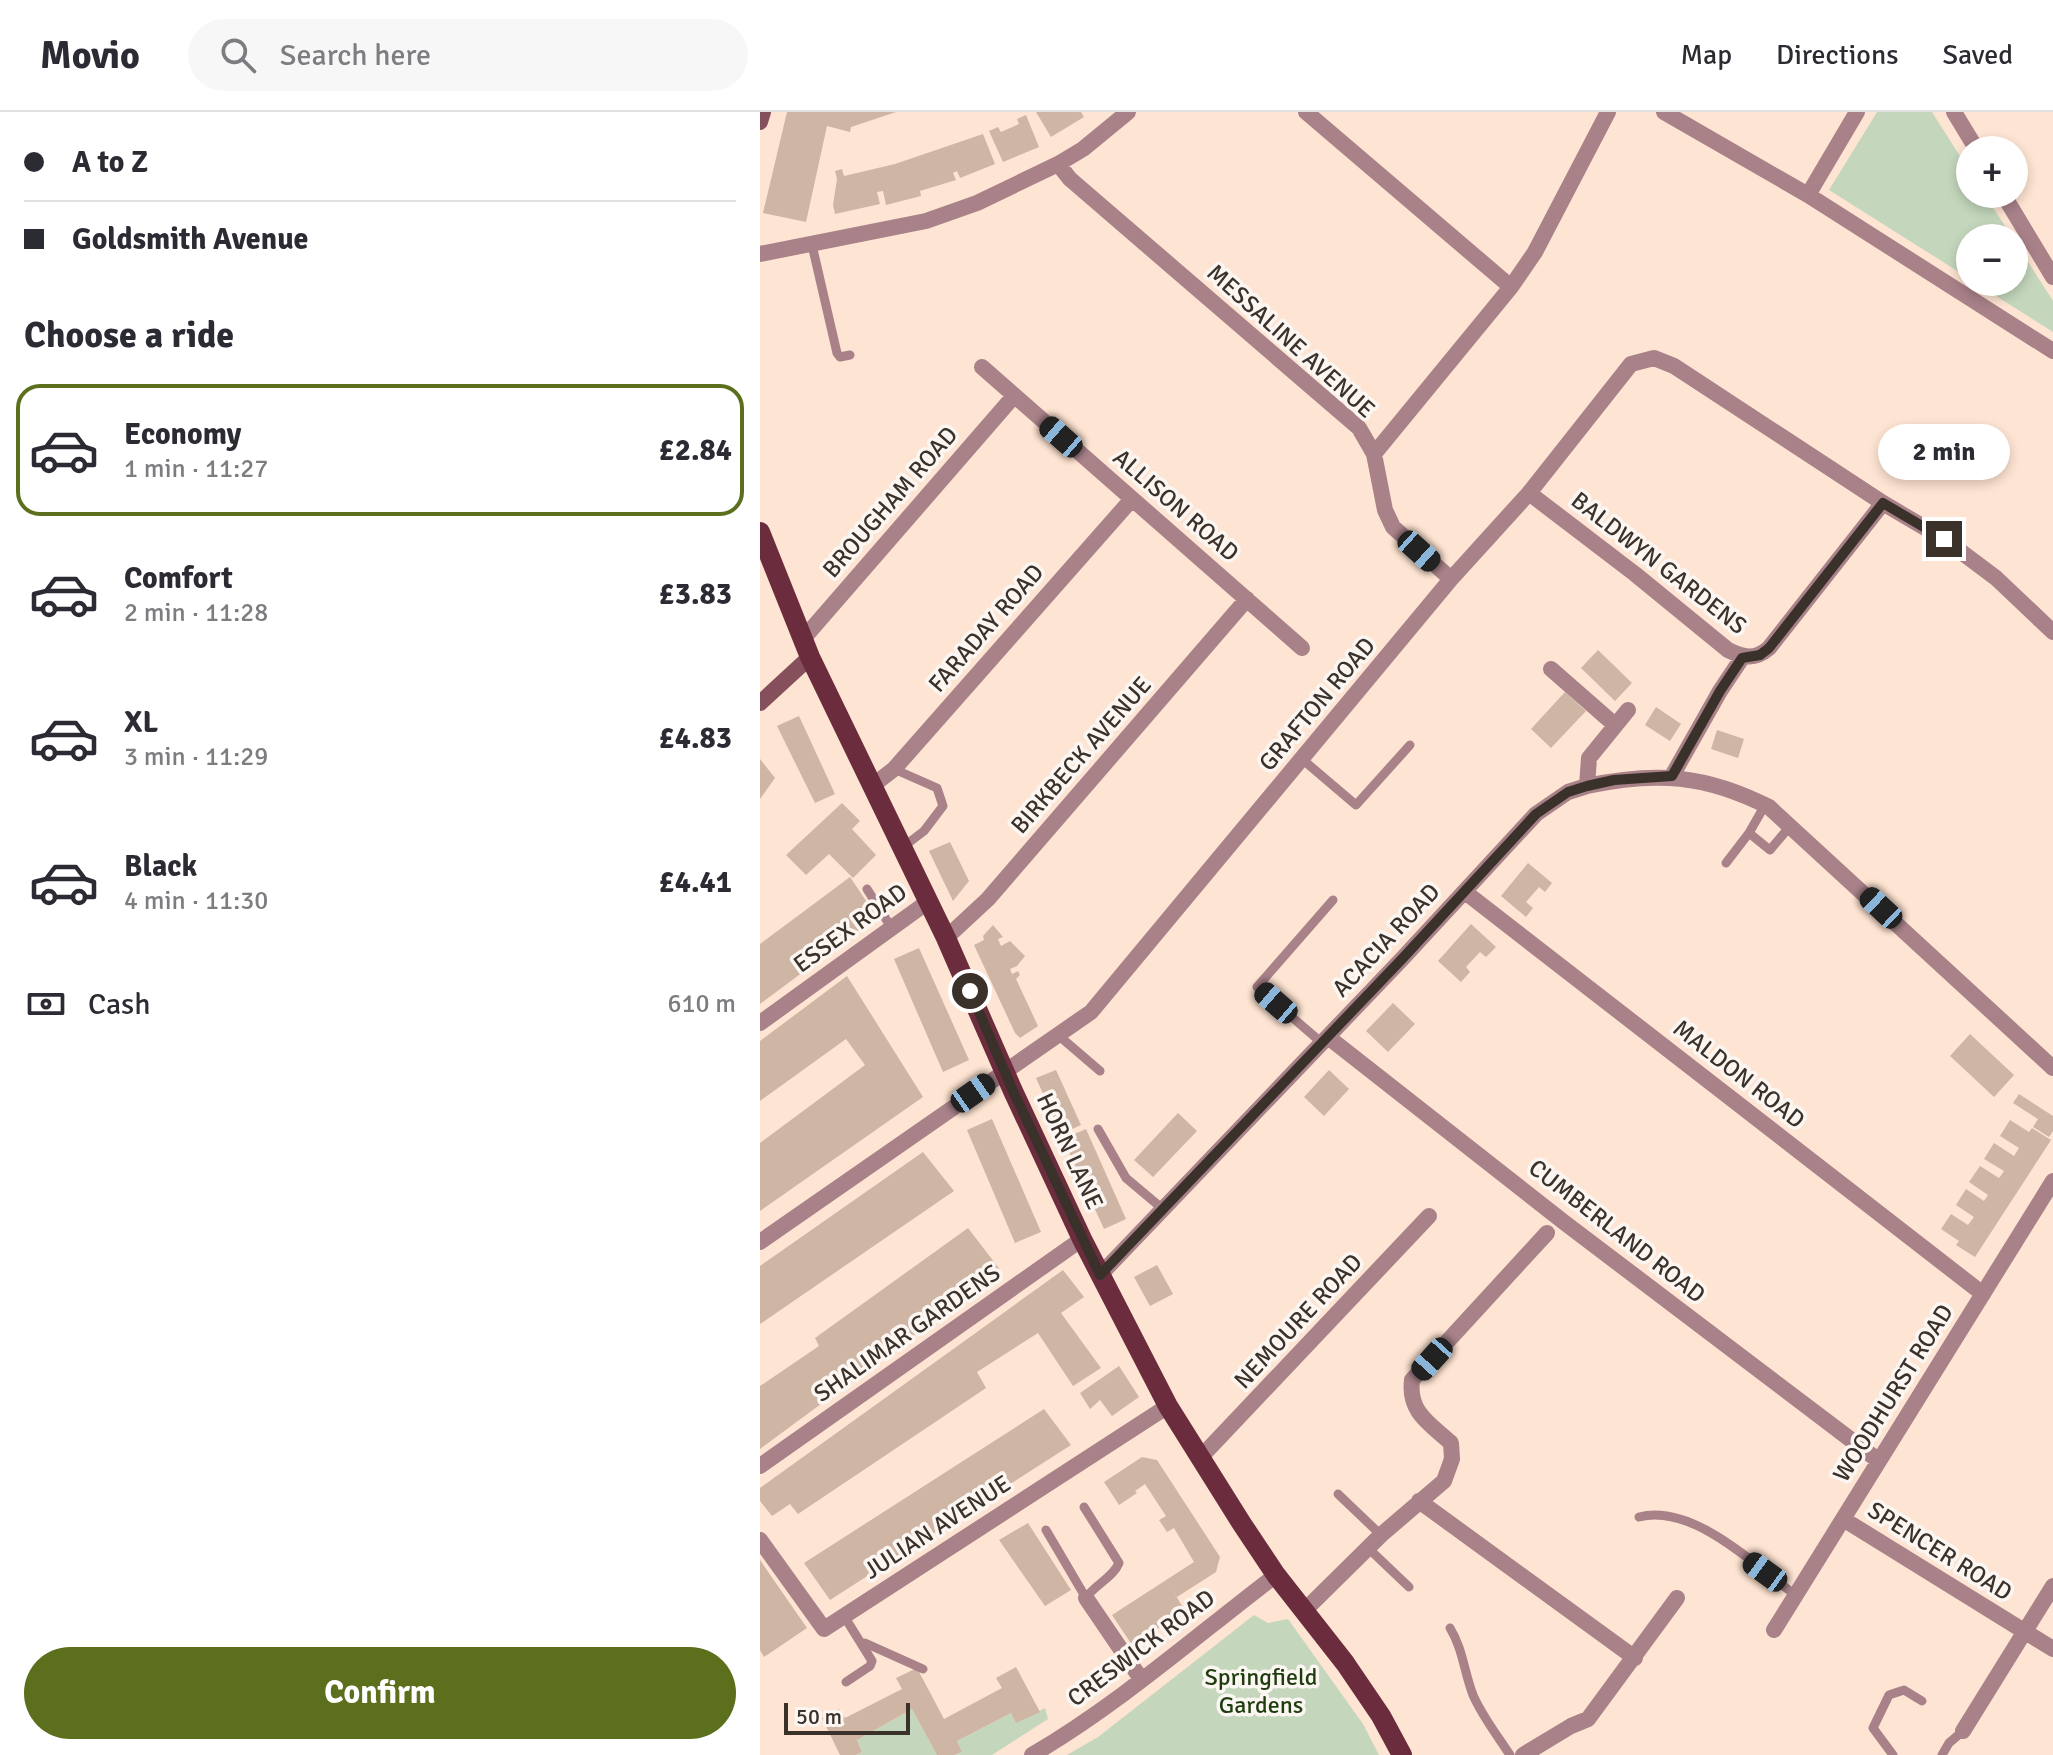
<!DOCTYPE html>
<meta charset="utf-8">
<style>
:root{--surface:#fff;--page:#f7f7f7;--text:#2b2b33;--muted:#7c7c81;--line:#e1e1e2;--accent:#5c6f1c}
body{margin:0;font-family:Signika,sans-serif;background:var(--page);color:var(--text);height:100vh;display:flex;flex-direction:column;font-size:30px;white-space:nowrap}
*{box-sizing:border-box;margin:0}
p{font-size:26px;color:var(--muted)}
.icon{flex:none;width:44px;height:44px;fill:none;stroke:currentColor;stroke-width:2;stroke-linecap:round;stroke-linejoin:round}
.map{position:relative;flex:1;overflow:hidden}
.details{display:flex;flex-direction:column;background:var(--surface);width:760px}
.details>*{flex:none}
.hud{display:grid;align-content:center;height:176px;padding:0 24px;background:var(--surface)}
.controls{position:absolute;left:1196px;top:24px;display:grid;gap:16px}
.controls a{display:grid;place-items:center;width:72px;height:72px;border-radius:50%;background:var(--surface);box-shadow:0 4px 12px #0003;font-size:40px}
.scale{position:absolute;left:24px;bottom:20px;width:126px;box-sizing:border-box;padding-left:8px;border:4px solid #3b312b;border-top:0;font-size:22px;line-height:28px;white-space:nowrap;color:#3b312b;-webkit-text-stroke:6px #fbf6f2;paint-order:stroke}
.end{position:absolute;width:36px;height:36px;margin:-18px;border:10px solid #3b312b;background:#fff;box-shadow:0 0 0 4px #fff}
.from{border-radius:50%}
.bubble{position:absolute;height:56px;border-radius:28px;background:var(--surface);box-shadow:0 4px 12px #0003;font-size:26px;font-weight:700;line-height:56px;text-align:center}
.car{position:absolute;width:24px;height:48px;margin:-24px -12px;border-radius:10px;box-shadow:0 0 6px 2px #0007;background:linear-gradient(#222 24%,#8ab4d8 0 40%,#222 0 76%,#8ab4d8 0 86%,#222 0)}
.hud b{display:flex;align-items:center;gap:28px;height:76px;font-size:30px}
.hud b+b{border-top:2px solid var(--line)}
.hud i{width:20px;height:20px;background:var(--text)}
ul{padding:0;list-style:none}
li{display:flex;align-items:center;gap:24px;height:132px;margin:0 16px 12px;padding:0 8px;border:4px solid transparent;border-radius:24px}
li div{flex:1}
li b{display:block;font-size:30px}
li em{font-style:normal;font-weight:700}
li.current{border-color:var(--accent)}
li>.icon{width:72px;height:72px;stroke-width:1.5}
h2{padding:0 24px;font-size:36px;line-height:96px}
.pay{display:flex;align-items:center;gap:20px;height:88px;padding:0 24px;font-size:30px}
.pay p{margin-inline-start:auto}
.action{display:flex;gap:16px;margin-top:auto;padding:16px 24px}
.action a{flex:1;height:92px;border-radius:48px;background:var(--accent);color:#fff;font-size:32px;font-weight:700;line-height:92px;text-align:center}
header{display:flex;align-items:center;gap:48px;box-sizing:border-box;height:112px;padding:0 40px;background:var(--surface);border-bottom:2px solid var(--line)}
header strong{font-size:38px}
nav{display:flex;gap:44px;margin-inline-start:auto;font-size:28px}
.search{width:560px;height:72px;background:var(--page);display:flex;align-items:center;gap:20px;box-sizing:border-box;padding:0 28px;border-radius:44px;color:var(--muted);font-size:30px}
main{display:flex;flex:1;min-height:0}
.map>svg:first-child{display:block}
</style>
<header>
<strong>Movio</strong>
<div class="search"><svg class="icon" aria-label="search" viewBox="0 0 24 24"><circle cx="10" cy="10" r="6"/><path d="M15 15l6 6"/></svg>Search here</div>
<nav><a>Map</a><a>Directions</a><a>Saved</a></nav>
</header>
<main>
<section class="details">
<div class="hud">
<b><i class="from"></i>A to Z</b>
<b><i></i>Goldsmith Avenue</b>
</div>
<h2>Choose a ride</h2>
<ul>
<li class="current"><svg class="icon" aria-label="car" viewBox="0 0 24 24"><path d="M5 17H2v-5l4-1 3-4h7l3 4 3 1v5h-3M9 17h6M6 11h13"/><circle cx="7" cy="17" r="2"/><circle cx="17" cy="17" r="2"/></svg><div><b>Economy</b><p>1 min · 11:27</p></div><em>£2.84</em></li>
<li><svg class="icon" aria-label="car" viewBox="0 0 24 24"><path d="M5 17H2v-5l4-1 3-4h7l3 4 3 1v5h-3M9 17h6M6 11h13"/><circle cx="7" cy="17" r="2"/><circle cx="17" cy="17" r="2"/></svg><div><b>Comfort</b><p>2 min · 11:28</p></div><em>£3.83</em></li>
<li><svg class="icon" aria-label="car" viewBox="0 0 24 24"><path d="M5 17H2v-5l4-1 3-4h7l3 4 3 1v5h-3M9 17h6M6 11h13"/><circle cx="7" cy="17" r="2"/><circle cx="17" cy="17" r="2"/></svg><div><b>XL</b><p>3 min · 11:29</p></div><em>£4.83</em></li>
<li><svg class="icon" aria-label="car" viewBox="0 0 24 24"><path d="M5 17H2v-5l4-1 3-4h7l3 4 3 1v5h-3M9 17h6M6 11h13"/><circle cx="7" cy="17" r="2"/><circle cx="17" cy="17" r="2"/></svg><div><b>Black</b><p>4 min · 11:30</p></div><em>£4.41</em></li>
</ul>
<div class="pay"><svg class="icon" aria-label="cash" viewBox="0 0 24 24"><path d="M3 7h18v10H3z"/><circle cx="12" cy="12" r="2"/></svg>Cash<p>610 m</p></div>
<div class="action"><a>Confirm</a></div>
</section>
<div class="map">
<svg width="1293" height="1643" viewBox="0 0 1293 1643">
<rect width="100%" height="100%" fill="#fee4d2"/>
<!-- green -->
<path fill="#c4d7bc" d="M1117,0H1172L1210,60V82H1224L1253,126H1210V167L1069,78Z
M1254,128L1293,189V220L1214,170H1254Z
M494,1503L508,1511L528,1507L603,1612L619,1643H307L338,1625Z
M285,1596L288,1607L232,1643H194L202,1640L197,1629L251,1601L256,1611Z
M152,1597L177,1643H96L102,1640L97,1628Z"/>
<!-- building -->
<path fill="#ceb5a4" d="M27,0H136L91,15L90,20L67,14L46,110L3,101Z
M276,0H321L324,5L291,25Z
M266,3L279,35L243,50L229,19L238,15L241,20L259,12L257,7Z
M223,22L235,52L200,66L197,59L193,61L196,68L160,79L161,84L126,93L123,79L117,80L120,92L75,102L73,93L77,67L75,59L82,57L84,64L135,52Z
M838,538L872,571L855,589L821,556Z
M805,580L826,599L791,636L771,617Z
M896,595L921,612L910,629L885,613Z
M39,604L75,682L55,691L17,614Z
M957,618L984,627L978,646L951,637Z
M0,647L15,666L0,687Z
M82,691L100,709L92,717L116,743L93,766L69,742L46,763L26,743Z
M190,730L209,769L193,789L169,739Z
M768,751L792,771L785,780L779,775L766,790L773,796L766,805L741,784Z
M90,765L117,805L0,892V832Z
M711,812L736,835L726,845L720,840L706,855L710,860L701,870L678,849Z
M233,813L243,825L238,827L241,834L250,829L265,844L257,854L250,857L252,862L258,859L260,863L256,867L278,914L260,926L255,921L214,833L224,828L223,824Z
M159,836L209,948L183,960L134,847Z
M87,864L163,985L0,1099V1031L105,953L86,927L0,989V929Z
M633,891L655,912L628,940L606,919Z
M1210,922L1254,963L1234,985L1190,944Z
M296,958L321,1013L301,1022L276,966Z
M569,958L589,977L564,1004L544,985Z
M1259,982L1293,1004V1019L1289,1025L1273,1015L1278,1007L1253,991Z
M418,1001L437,1019L393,1065L374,1048Z
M232,1007L281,1120L255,1131L207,1018Z
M1250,1008L1269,1020L1272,1016L1291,1028L1215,1145L1196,1133L1199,1129L1181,1117L1191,1102L1208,1113L1214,1105L1196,1093L1206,1077L1224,1089L1228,1083L1209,1070L1220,1054L1239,1066L1244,1059L1224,1047L1234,1031L1254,1044L1259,1036L1240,1024Z
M326,1017L366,1107L344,1117L303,1027Z
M163,1040L194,1079L0,1212V1154Z
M208,1116L241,1159L0,1337V1274L59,1234L55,1226Z
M397,1153L413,1182L390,1194L374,1165Z
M303,1158L324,1185L301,1201L341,1256L313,1274L278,1221L217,1260L226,1276L38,1402L30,1392L12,1404L0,1389V1376Z
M359,1254L379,1285L352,1304L340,1288L330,1297L320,1281Z
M284,1297L311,1333L70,1488L44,1451Z
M382,1345L397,1348L460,1445L456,1460L417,1485L412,1477L425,1499L372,1533L352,1503L434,1450L414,1416L407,1420L399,1408L406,1404L385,1372L375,1379L377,1381L359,1393L344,1370Z
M268,1411L311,1478L285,1494L239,1428Z
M0,1448L47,1516L4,1545L0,1538Z
M256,1555L280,1600L256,1611L251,1601L197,1629L202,1640L194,1643H177L152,1597L97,1628L102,1640L96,1643H80L62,1606L79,1597L85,1606L142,1577L136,1566L157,1556L184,1607L242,1576L236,1566Z"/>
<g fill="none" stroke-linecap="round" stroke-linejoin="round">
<!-- lane -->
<path stroke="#a88189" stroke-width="9" d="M52,133L77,241L80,245L90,243
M542,647L596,693L650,633
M134,657L177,676L183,694L164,719L143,735
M989,721L1010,738L1031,713
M966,751L989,721L1005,693
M107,777L131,815
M298,923L340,959
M562,931L497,875L573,788
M338,1017L366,1066L404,1098
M578,1382L621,1423
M879,1405C932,1391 994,1452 1035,1483
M286,1418L326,1486C335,1472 353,1466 359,1451L324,1395
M608,1436L649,1475
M84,1504L112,1549L110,1554L86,1570
M690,1516C703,1537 704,1560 713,1583C722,1604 737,1623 750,1643
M105,1531L163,1557
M1133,1643L1113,1616L1129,1583L1144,1578L1162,1589
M1182,1643L1189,1631L1203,1619"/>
<!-- street -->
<path stroke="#a88189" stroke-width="16" d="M546,0L751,175
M904,0L1048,83
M1097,0L1048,83L1293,239
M1194,0L1217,38
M298,52L310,67L599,316L614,342L625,398L633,415L691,467
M1243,82L1293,165
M0,142L166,109L217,91L298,52L323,37L368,0
M222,255L542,536
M614,342L751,175L775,140L848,0
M769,381L875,462L968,538C984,546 995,548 1009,536L1123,391
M43,527L254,284
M791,557L855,613
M912,664L960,579L982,546
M112,674L134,657L372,387
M827,674C896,659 946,663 1009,695L1293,956
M705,780L1223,1182
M186,826L228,787L487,487
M0,911L169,789
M568,925L805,1111L1119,1349
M0,1130L331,900L691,467L769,381L871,252L894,246L914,254L1123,391L1184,427L1236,466L1293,520
M340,1163L642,847L776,702L808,680L827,674L829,646L868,598
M440,1346L669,1104
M0,1354L322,1127
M659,1389L875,1546
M1083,1407L1293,1537
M0,1428L64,1517L408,1294
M326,1486L381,1567
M544,1499L621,1423L684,1369L692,1347L691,1331C669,1311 648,1300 652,1268L787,1121
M1014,1518L1293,1069
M1203,1619L1293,1474
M272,1643C359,1592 436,1524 516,1463
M763,1643L811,1614L828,1607L917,1486"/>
<!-- secondary -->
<path stroke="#85505c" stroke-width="16" d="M0,10L3,0
M0,591L50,545"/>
<!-- primary -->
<path stroke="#6b2c3d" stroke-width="20" d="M0,420L50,545L186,826L253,979L322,1127L408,1294L482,1412L516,1463L585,1551L621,1604L642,1643"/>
</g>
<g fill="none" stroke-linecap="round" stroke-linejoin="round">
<!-- route -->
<path stroke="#3b312b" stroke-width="10" d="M210,879L253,979L340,1163L642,847L776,702L808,680L827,674L854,668L912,664L960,579L982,546L1000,543L1009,536L1123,391L1184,427"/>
</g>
<g text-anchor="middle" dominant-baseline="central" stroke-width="7" stroke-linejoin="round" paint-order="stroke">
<!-- street labels -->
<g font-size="24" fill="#3b312b" stroke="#fbf6f2">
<text transform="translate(531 229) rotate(42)">MESSALINE AVENUE</text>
<text transform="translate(130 390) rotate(-49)">BROUGHAM ROAD</text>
<text transform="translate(416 393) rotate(41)">ALLISON ROAD</text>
<text transform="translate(899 451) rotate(38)">BALDWYN GARDENS</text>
<text transform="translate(226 516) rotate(-49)">FARADAY ROAD</text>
<text transform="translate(557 592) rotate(-50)">GRAFTON ROAD</text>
<text transform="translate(321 643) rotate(-49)">BIRKBECK AVENUE</text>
<text transform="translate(90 816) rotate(-36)">ESSEX ROAD</text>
<text transform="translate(626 828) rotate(-47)">ACACIA ROAD</text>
<text transform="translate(979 962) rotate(38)">MALDON ROAD</text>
<text transform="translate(310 1039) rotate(65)">HORN LANE</text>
<text transform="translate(857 1119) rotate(38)">CUMBERLAND ROAD</text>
<text transform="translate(538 1209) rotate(-47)">NEMOURE ROAD</text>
<text transform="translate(147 1221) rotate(-35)">SHALIMAR GARDENS</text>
<text transform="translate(1133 1281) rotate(-58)">WOODHURST ROAD</text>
<text transform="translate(177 1415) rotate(-33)">JULIAN AVENUE</text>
<text transform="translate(1180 1439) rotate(32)">SPENCER ROAD</text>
<text transform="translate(381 1536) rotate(-37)">CRESWICK ROAD</text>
</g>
<!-- park labels -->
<g font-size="24" fill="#1f3c0f" stroke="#fbf6f2">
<text x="501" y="1565">Springfield<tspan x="501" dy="28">Gardens</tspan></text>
</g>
</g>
</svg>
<div class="controls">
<a>+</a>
<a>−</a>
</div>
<div class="scale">50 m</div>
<i class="end from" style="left:210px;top:879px"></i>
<i class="end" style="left:1184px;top:427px"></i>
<div class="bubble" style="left:1118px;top:312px;width:132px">2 min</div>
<i class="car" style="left:301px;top:325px;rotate:311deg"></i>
<i class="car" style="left:659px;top:439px;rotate:132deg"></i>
<i class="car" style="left:1121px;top:796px;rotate:313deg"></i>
<i class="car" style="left:516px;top:891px;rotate:311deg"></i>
<i class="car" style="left:213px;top:981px;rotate:55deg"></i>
<i class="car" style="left:672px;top:1247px;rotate:222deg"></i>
<i class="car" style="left:1005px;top:1460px;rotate:306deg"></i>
</div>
</main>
